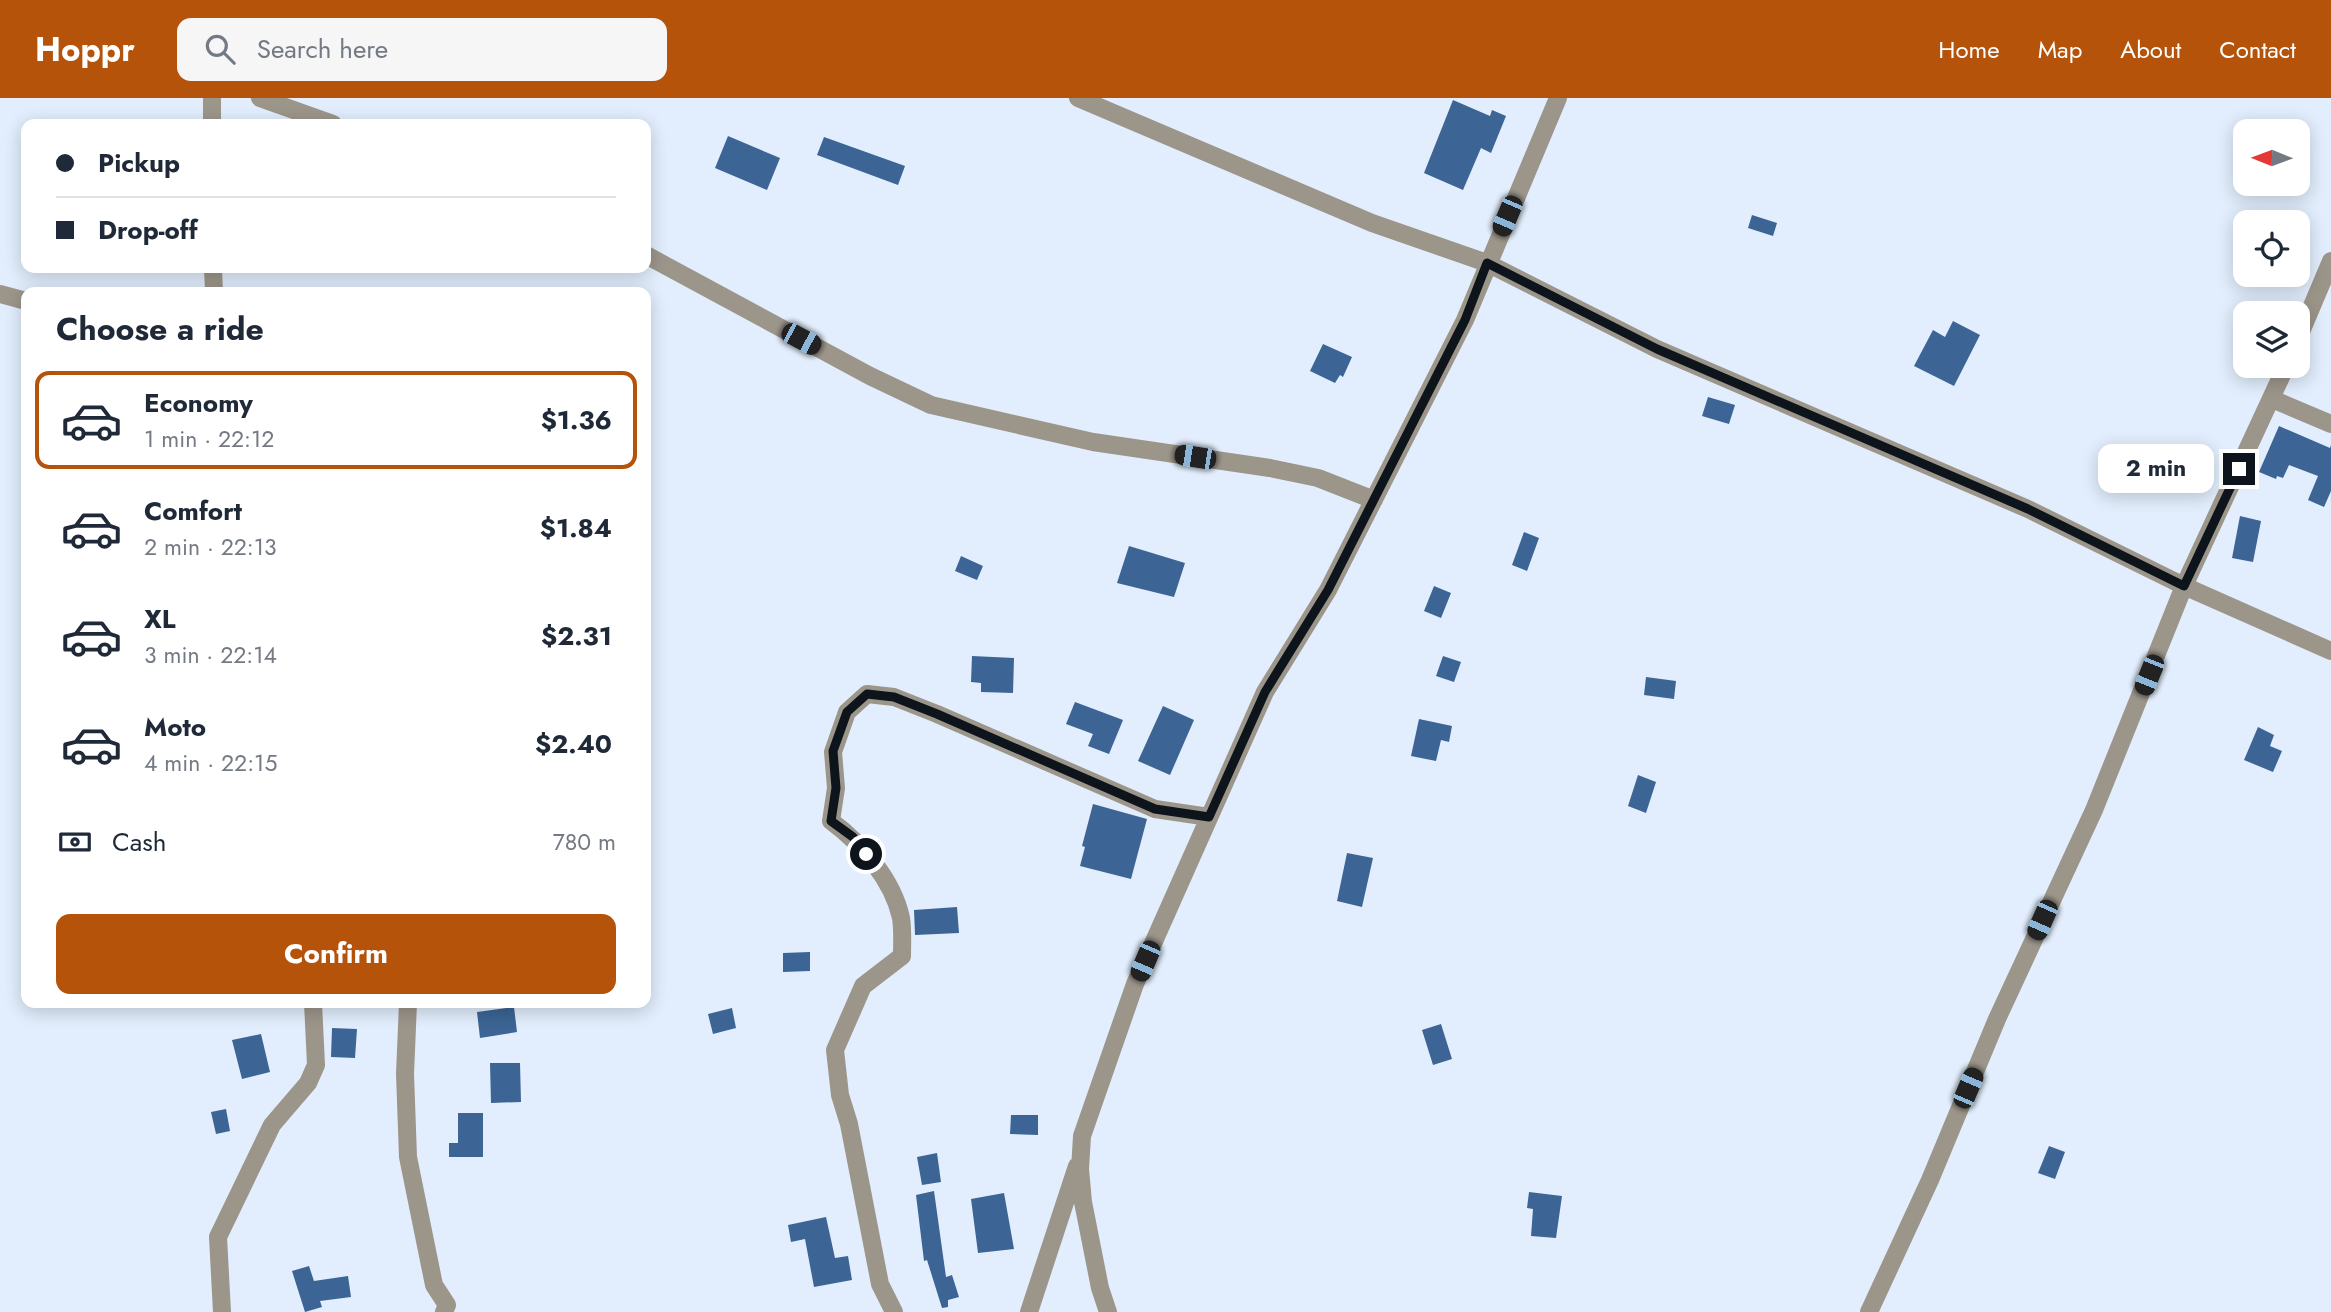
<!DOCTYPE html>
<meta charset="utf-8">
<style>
:root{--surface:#fff;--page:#f6f6f7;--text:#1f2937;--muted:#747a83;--line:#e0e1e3;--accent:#b45309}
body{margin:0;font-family:Jost,sans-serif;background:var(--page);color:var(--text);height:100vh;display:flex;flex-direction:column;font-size:26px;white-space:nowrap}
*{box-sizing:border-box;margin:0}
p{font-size:23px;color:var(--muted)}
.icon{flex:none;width:38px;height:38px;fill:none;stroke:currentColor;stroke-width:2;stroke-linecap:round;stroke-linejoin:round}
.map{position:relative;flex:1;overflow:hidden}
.drawer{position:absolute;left:21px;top:189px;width:630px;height:721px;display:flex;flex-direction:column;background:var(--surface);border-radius:14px;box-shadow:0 4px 18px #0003}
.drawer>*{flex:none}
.guide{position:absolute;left:21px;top:21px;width:630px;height:154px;border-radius:14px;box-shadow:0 4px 18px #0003;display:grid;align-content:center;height:154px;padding:0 35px;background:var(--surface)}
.needle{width:46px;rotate:271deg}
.buttons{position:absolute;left:2233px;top:21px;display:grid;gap:14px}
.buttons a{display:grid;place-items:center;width:77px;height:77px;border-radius:14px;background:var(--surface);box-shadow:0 4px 18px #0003;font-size:35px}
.end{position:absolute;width:32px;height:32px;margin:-16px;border:9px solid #0d141c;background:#fff;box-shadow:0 0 0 4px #fff}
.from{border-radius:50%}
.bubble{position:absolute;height:49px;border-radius:14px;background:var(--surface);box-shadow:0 4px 18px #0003;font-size:23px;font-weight:700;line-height:49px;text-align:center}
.car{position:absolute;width:21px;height:42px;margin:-21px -10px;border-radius:9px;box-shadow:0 0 5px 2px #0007;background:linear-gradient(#222 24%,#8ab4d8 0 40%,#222 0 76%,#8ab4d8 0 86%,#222 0)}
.guide b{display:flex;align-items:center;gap:24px;height:66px;font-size:26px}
.guide b+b{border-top:2px solid var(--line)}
.guide i{width:18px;height:18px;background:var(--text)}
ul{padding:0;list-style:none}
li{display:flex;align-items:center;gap:21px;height:98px;margin:0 14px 10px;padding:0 21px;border:4px solid transparent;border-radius:14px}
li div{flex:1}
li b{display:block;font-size:26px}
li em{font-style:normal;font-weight:700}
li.on{border-color:var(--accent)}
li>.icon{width:63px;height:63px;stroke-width:1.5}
h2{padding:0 35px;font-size:32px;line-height:84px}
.pay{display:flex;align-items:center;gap:18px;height:77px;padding:0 35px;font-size:26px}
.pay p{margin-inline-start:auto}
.button{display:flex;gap:14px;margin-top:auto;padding:14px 35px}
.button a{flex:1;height:80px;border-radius:14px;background:var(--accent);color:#fff;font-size:28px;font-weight:700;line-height:80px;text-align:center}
header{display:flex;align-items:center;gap:42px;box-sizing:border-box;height:98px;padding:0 35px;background:var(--accent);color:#fff}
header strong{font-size:33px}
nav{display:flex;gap:38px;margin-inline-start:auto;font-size:24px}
.search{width:490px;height:63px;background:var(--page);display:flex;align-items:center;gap:18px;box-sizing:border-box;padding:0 24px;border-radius:14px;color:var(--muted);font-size:26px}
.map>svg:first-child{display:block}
</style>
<header>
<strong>Hoppr</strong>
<div class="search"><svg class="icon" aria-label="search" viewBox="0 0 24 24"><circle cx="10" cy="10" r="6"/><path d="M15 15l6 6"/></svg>Search here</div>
<nav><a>Home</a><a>Map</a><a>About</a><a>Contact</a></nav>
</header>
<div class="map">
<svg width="2331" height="1214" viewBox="0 0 2331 1214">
<rect width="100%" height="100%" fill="#e2eefd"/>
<!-- building -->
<path fill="#3c6494" d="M1453,2L1490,18L1492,12L1506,18L1491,55L1481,50L1463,92L1424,75Z
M728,38L780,60L767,92L715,70Z
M824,39L905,68L898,87L817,57Z
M1752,117L1777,125L1773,138L1748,130Z
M1953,223L1980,237L1954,288L1914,268L1933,232L1945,239Z
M1323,246L1352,259L1343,279L1340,277L1335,285L1310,273Z
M1708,299L1735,307L1729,326L1702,318Z
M2279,328L2330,350L2331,347V393L2324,409L2308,402L2318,378L2289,367L2283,380L2277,378L2276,381L2259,374Z
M2240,418L2261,423L2253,464L2232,460Z
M1524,434L1539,440L1527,473L1512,467Z
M1129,448L1185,465L1174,499L1117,485Z
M961,458L983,468L977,482L955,473Z
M1434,488L1451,495L1441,520L1424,513Z
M972,558L1014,560L1013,595L981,594V585L971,584Z
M1443,558L1461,564L1454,584L1436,578Z
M1646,579L1676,583L1674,601L1644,597Z
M1075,604L1123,622L1109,656L1088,648L1093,636L1066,626Z
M1163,608L1194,622L1170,677L1138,663Z
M1419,621L1452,628L1449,644L1441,642L1436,663L1411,658Z
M2258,629L2274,637L2270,648L2282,653L2273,674L2244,662Z
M1638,677L1656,684L1646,715L1628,708Z
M1093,706L1147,721L1131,781L1080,768L1085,749L1082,748Z
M1347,755L1373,760L1362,809L1337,803Z
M957,809L959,835L915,837L914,812Z
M810,854V873L783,874V855Z
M514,909L517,934L480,940L477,914Z
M732,910L736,930L713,936L708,916Z
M1441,926L1452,961L1433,967L1422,932Z
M332,930L357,931L355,960L331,959Z
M261,936L270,974L242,981L232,942Z
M490,965H520L521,1004L491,1005Z
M226,1011L230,1033L216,1036L211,1014Z
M458,1015H483V1059H449V1045H458Z
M1011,1017H1038V1037L1010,1036Z
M2049,1048L2065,1054L2055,1081L2038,1075Z
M937,1055L941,1084L922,1087L917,1059Z
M934,1093L946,1179L952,1177L959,1199L948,1202V1209L942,1210L927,1162L924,1163L916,1097Z
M1529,1094L1562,1098L1556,1140L1531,1138L1533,1111L1527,1110Z
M1004,1095L1014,1151L978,1155L971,1101Z
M826,1119L835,1160L848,1158L852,1182L814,1189L805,1141L791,1144L788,1127Z
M309,1168L314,1183L348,1178L351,1199L320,1203L322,1209L305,1214L292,1173Z"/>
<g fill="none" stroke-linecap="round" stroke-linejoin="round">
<!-- street -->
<path stroke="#9c958a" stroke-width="18" d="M260,0L333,26
M1078,0L1372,125L1487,165L1657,251L2028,411L2184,488L2331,553
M212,26V0
M646,157L870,278L931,307L1093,344L1270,370L1318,380L1374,402
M213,170L214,194
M0,196L26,203
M2298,241L2331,163
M2272,301L2331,326
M408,905L405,976L408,1059L434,1187L447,1207L444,1214
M222,1214L218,1139L272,1027L308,985L316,967L313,905
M894,1214L880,1186L849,1026L840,997L835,952L863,888L902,858C902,846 903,832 901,820C893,782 861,745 831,723L836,690L833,654L847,614L867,596L894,599L937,616L1155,711L1209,719
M1029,1214L1077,1068
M1108,1214L1100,1190L1083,1104L1080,1071L1082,1038L1135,886L1265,594L1328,492L1465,222L1558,0
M1869,1214L1930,1082L1997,921L2094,712L2184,488L2286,268"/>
</g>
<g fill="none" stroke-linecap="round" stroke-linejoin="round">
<!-- route -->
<path stroke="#0d141c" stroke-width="9" d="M866,756L853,739L831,723L836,690L833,653L847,614L867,596L894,599L937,616L1155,711L1209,719L1265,594L1328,492L1465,222L1487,165L1657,251L2028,411L2184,488L2239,371"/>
</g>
</svg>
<div class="buttons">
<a><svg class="needle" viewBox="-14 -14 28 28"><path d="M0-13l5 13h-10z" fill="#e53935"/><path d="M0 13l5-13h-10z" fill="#747a83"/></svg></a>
<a><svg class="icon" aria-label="locate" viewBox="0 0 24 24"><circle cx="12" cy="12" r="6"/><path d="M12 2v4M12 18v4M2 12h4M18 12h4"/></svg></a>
<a><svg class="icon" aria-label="layers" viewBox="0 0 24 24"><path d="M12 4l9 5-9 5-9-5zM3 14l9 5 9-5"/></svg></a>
</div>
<i class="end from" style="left:866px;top:756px"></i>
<i class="end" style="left:2239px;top:371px"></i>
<div class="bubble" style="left:2098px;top:346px;width:116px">2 min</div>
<i class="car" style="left:1507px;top:118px;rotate:203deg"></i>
<i class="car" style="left:801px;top:241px;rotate:118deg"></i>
<i class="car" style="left:1195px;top:359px;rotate:279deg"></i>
<i class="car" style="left:2149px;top:577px;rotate:202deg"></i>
<i class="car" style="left:2042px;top:822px;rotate:204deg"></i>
<i class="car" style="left:1145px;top:863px;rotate:203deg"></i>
<i class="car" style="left:1968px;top:990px;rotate:23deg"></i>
<div class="guide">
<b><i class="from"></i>Pickup</b>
<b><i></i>Drop-off</b>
</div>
<section class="drawer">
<h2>Choose a ride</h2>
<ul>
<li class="on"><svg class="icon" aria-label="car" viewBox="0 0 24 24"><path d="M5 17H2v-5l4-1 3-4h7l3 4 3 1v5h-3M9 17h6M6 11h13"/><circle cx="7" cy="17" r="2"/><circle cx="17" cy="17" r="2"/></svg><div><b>Economy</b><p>1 min · 22:12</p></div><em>$1.36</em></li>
<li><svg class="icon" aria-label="car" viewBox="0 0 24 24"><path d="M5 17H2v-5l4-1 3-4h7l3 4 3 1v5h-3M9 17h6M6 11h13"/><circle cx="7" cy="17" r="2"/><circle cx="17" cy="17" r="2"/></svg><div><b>Comfort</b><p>2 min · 22:13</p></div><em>$1.84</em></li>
<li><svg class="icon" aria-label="car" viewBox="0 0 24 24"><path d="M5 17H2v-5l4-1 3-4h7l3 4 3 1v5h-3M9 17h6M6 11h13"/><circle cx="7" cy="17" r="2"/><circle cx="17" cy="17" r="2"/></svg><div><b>XL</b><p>3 min · 22:14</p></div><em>$2.31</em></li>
<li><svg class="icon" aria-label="car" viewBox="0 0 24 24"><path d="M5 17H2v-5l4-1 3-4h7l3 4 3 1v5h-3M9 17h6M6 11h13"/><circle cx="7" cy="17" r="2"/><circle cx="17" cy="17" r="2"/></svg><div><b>Moto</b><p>4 min · 22:15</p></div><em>$2.40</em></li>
</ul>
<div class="pay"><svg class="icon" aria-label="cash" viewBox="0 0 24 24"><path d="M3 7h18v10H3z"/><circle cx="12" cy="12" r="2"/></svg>Cash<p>780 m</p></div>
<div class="button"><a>Confirm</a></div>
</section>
</div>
